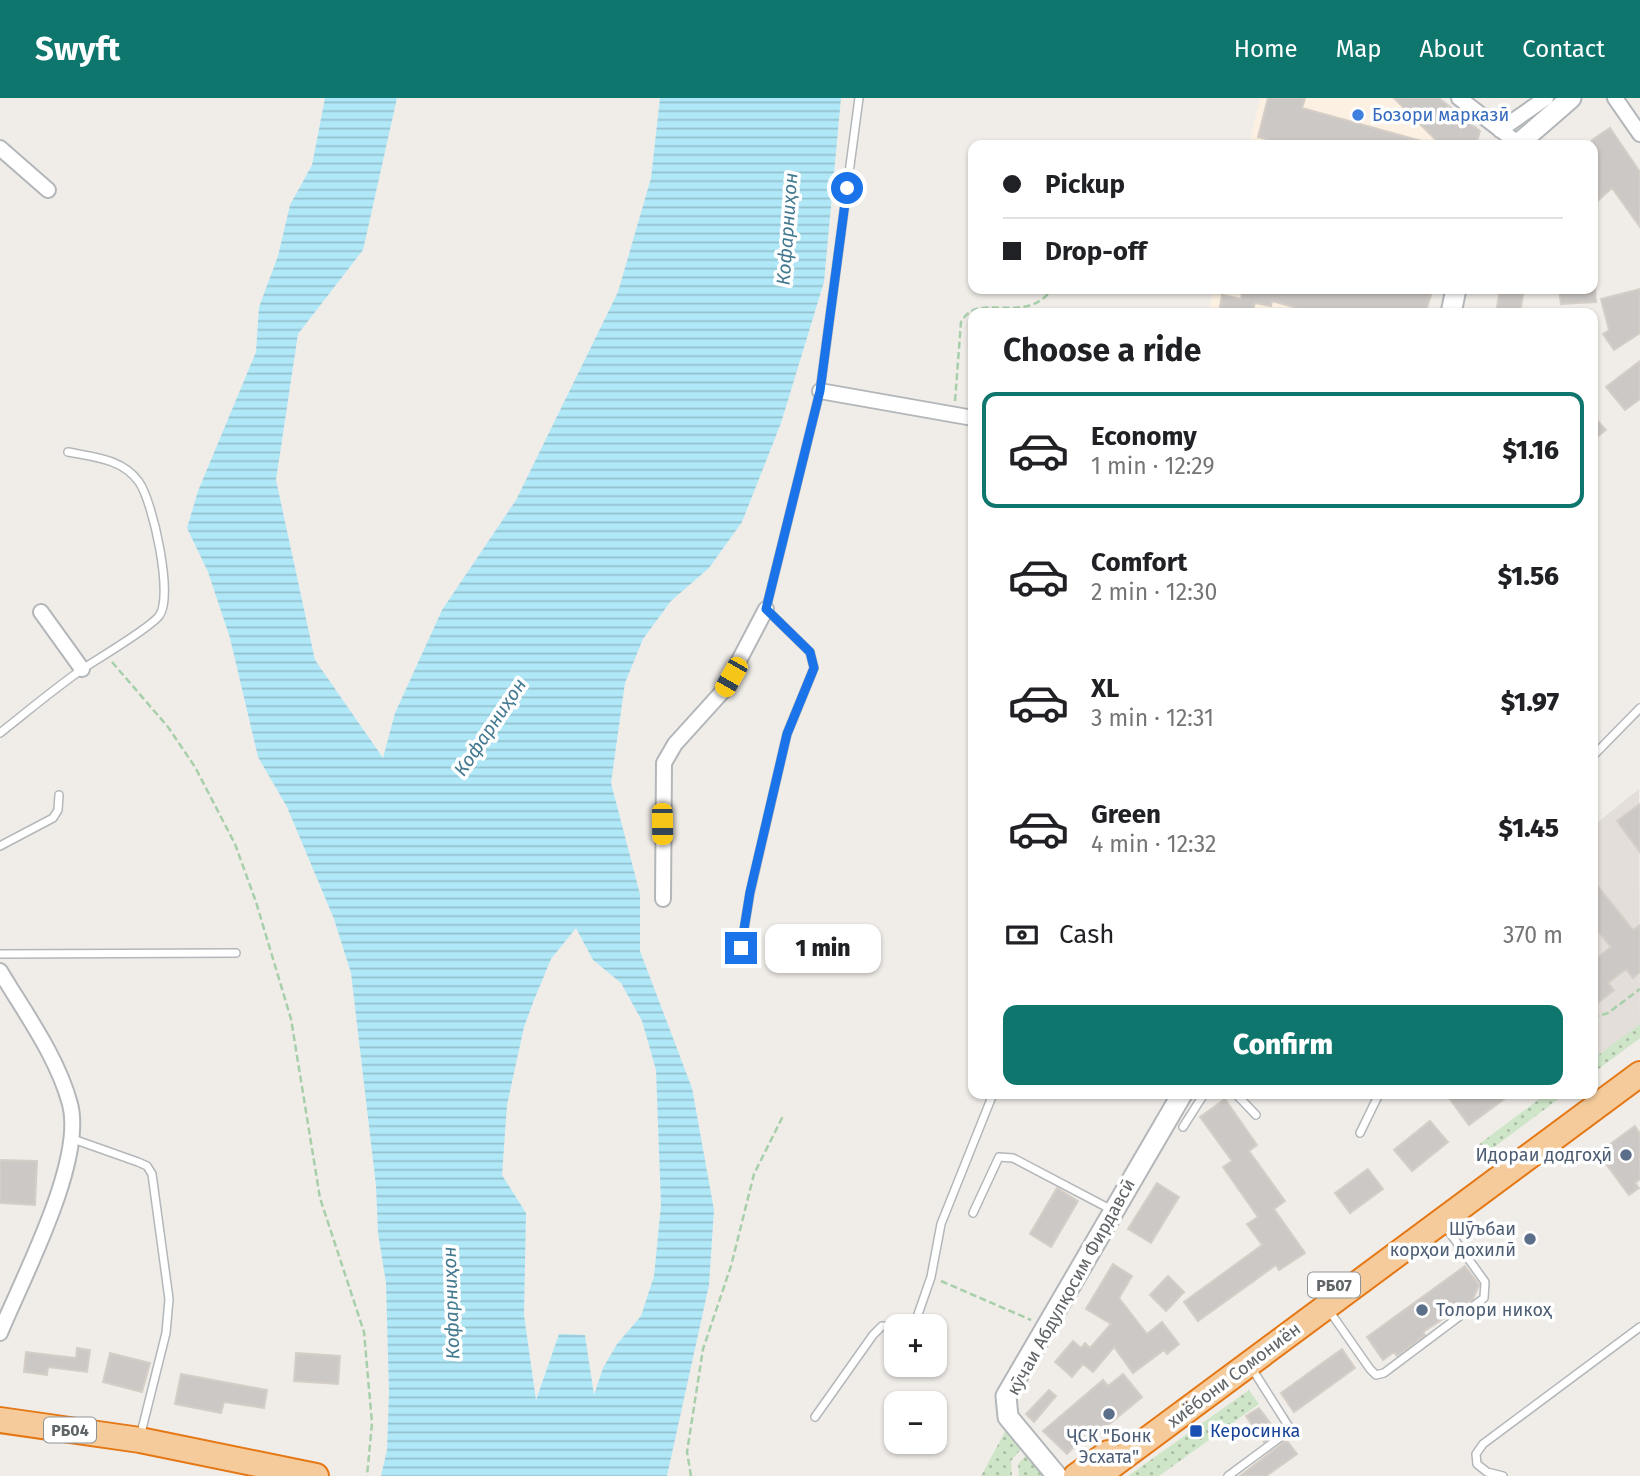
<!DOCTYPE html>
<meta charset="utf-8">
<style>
:root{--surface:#fff;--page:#f6f6f6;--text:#202124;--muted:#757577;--line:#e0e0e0;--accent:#0f766e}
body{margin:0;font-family:"Fira Sans",sans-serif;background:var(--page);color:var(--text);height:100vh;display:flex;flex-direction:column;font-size:26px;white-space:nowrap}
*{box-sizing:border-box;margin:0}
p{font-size:23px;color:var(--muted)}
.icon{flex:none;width:38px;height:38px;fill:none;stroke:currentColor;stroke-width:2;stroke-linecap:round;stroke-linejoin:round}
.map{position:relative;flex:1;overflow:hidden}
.panel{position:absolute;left:968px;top:210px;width:630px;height:791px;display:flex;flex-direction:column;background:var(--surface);border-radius:14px;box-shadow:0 2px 5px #0004}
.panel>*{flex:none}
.hud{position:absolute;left:968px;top:42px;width:630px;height:154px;border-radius:14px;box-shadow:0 2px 5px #0004;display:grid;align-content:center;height:154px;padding:0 35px;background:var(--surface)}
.buttons{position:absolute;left:884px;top:1216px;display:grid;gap:14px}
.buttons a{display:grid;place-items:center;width:63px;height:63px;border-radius:14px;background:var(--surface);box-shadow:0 2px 5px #0004;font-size:35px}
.end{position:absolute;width:32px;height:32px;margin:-16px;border:9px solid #1a73e8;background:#fff;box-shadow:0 0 0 4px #fff}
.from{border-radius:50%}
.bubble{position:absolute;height:49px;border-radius:14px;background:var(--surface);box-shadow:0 2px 5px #0004;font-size:23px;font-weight:800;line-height:49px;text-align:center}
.car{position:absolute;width:21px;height:42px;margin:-21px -10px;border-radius:9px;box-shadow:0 0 5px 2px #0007;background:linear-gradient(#f5c518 24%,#345 0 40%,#f5c518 0 76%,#345 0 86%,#f5c518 0)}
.hud b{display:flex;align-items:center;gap:24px;height:66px;font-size:26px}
.hud b+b{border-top:2px solid var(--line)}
.hud i{width:18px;height:18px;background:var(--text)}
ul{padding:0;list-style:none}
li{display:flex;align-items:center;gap:21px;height:116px;margin:0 14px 10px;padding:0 21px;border:4px solid transparent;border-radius:14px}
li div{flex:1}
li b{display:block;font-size:26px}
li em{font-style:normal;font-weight:800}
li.current{border-color:var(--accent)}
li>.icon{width:63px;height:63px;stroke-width:1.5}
h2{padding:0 35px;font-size:32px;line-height:84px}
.pay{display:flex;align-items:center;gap:18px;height:77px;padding:0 35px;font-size:26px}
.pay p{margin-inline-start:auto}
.action{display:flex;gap:14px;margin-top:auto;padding:14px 35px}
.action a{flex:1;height:80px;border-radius:14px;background:var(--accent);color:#fff;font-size:28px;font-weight:800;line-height:80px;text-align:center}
header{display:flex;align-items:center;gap:42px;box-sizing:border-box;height:98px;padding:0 35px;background:var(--accent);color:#fff}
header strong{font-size:33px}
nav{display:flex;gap:38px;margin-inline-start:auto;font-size:24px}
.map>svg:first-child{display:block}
</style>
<header>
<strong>Swyft</strong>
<nav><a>Home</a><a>Map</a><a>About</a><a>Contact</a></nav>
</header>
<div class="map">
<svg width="1640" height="1378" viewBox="0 0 1640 1378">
<defs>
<pattern id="grass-dots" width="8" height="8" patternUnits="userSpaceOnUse" patternTransform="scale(1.75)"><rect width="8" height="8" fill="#cee5c8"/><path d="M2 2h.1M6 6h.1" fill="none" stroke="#abbda6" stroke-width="1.8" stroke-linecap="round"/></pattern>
<pattern id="water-rules" width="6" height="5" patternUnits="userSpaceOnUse" patternTransform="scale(1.75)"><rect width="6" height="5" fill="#b1e8f8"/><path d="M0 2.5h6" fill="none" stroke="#93c0cd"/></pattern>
</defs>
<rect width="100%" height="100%" fill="#f0ede9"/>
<!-- commercial -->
<path fill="#fcf0e2" d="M1260,0H1439L1480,33L1476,47H1249Z
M1214,191H1433L1425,215H1208Z"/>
<!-- education -->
<path fill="#e3deda" d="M1639,691L1640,940L1605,966L1593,949V728Z"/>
<!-- grass -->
<path fill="url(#grass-dots)" d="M1640,926V940L1593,975V961Z
M1546,996H1565L1485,1056L1478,1047Z
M1249,1292L1259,1306L1159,1378H1128Z
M1006,1332L1022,1350L1011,1363L1012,1378H981Z
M1027,1356L1045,1378H1019L1018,1366Z"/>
<!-- water -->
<path fill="url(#water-rules)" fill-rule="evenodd" d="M325,0H397L363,152L298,236L276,382L315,562L383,660L395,615L442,512L516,402L618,194L651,80L660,0H841L824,184L781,325L742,424L709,470L671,503L643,541L625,585L611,685L640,796V853L692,990L714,1112L709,1187L667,1378H381L387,1352L389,1294L386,1185L378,1135L376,1088L351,875L334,821L287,709L258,659L230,540L208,474L187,430L198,393L256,254L259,209L278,158L290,107L312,67ZM576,830L593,862L621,885L642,923L656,972L661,1107L654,1178L641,1218L617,1246L603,1270L594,1297L585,1237L559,1236L536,1302L524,1217L526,1115L502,1077L507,1007L524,929L534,902L551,861Z"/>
<!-- building -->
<path fill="#ccc8c5" stroke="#d5cec7" stroke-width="2" d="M1268,0H1305L1302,10L1425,44V47H1291L1258,39Z
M1394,0H1439L1480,33L1476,47H1441Z
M1610,30L1640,74V129L1612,90L1592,108V42Z
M1243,191H1433L1425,215H1315L1272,203L1271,208L1255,205L1252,215H1219L1222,197L1241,201Z
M1500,191H1524L1520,215H1496Z
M1559,191H1595L1596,204L1561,206Z
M1640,191V235L1614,252L1603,236L1609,232L1601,201Z
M1640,263V301L1625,312L1606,289Z
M1592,317L1606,332L1592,343Z
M1640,706V754L1617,723Z
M1592,781L1633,832L1640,827V874L1633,880L1626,871L1608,885L1614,892L1592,910V864L1611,849L1592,826Z
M1446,996H1511L1469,1027Z
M1225,1001L1257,1047L1249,1053L1285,1103L1274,1111L1305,1155L1279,1172L1276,1167L1198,1223L1184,1204L1262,1147L1247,1126L1258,1119L1223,1069L1232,1063L1200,1019Z
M1430,1023L1448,1044L1412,1073L1394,1052Z
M1635,1028L1640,1036V1081L1635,1085L1639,1090L1629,1097L1598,1055Z
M0,1062L37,1063L35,1107L0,1105Z
M1368,1071L1383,1091L1350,1115L1335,1095Z
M1157,1085L1179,1099L1151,1145L1128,1131Z
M1057,1090L1078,1103L1051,1149L1030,1136Z
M1113,1166L1132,1178L1119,1200L1147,1236L1162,1224L1179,1246L1167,1256L1164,1252L1133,1275L1114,1249L1093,1274L1083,1266L1072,1279L1055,1264L1073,1243L1081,1250L1085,1245L1090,1250L1111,1226L1086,1211Z
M1465,1168L1479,1187L1473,1201L1423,1234L1425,1237L1397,1258L1394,1254L1383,1262L1367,1239Z
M1168,1178L1184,1194L1166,1213L1150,1197Z
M77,1250L90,1252L87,1274L48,1269L47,1277L24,1274L26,1254L76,1260Z
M1342,1251L1355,1270L1294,1314L1281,1295Z
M110,1255L150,1265L142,1294L103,1284Z
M296,1255L340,1258L338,1286L294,1283Z
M181,1276L267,1292L264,1310L224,1304L221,1315L175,1306Z
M1123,1276L1142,1299L1096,1337L1091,1331L1067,1356L1043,1333L1103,1282L1108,1288Z
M1049,1292L1056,1298L1034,1324L1026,1316Z
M1259,1310L1277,1334L1264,1344L1246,1318Z
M1284,1344H1288L1297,1356L1266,1378H1240Z"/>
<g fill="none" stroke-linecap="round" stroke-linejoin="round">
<defs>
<path id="lane" d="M0,635C28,613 55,590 84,570C99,560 150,530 159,518C174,499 153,404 139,384C123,361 94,359 68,354
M1592,659L1640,610
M0,748L53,720L58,712L59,697
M741,850L750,795L787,636L814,570L810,554L766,511L820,293L859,0
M0,856L236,855
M1236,996L1256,1017
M1183,1029L1204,996
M1360,1035L1379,996
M73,1041L138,1064L147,1068L152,1076L169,1201L166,1235L140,1339
M973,1115L999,1059L1013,1060L1112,1112
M1328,1211L1370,1271L1376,1277L1384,1275L1484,1200L1485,1184L1445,1128
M911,1228L915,1225L931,1179L941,1126L993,996
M815,1319L873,1237L882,1228L896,1229
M1228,1378L1286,1335L1289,1329L1251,1269
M1503,1378L1487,1374L1477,1366L1476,1356L1483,1346L1640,1229"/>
<path id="street" d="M1459,0L1519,46
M1615,0L1640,36
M1500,32L1546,0
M0,50L48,92
M820,293L973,320
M41,514L82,571
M663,801L664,665L675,646L723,593L766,511
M0,873C25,915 57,958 70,1006C85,1063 23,1179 0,1235"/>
<path id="secondary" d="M1517,47L1571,0
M1451,215L1456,191
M1057,1378L1008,1319L1006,1298L1182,996"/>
<path id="highway" d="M0,1322L140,1342L316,1378
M1076,1378L1108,1355
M1098,1378L1640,976"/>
</defs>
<!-- lane casing -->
<use href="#lane" stroke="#b3b7b9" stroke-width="10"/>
<!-- street casing -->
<use href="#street" stroke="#b3b7b9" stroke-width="18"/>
<!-- secondary casing -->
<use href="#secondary" stroke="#b3b7b9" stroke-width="23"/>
<!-- highway casing -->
<use href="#highway" stroke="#e57714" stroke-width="28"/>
<!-- path -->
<path stroke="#a7cfaa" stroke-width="2.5" stroke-dasharray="7 3.5" stroke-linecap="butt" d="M955,303L961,224C978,192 1025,229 1052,191
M112,564L168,629L195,669L235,746L256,804L291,921L320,1100L364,1234L372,1325L367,1378
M1592,920L1608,915L1640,891
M941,1183L1031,1222
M691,1378L687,1354L703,1251L731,1168L754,1076L783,1018"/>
<!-- lane -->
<use href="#lane" stroke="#fff" stroke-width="7"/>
<!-- street -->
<use href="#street" stroke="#fff" stroke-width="14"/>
<!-- secondary -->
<use href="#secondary" stroke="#fff" stroke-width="19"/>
<!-- highway -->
<use href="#highway" stroke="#f5cb9b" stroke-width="24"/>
</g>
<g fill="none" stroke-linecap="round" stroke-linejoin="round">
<!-- route -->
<path stroke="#1a73e8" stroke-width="9" d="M741,850L750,794L787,636L814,570L810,554L766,511L820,293L847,90"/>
</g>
<!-- markers -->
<circle fill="#3f7fe0" stroke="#fff" stroke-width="2.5" cx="1358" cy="17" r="7"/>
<g fill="#5c6f8a" stroke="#fff" stroke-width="2.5">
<circle cx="1626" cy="1057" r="7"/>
<circle cx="1530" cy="1141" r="7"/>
<circle cx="1422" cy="1212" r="7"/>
<circle cx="1109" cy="1316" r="7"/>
</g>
<rect fill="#1a4fb4" stroke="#fff" stroke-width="2.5" x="1189" y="1326" width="14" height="14" rx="3.5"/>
<g text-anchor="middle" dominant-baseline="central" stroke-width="7" stroke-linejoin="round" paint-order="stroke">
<!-- shield labels -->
<g fill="#fff" stroke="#909395" stroke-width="2">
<rect x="1308" y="1174.5" width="52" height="25" rx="5"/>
<rect x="44" y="1319.5" width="52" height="25" rx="5"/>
</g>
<g font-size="16" font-weight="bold" fill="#606567">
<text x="1334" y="1187">РБ07</text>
<text x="70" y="1332">РБ04</text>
</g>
<!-- shop labels -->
<g font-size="18" fill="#366cbe" stroke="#fff" text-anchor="start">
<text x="1372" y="17">Бозори марказӣ</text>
</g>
<!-- service labels -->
<g font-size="18" fill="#4e5e75" stroke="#fff" text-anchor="end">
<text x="1612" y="1057">Идораи додгоҳӣ</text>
<text x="1516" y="1131">Шӯъбаи<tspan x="1516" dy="21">корҳои дохилӣ</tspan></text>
<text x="1436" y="1212" text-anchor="start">Толори никоҳ</text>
<text x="1109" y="1338" text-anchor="middle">ҶСК "Бонк<tspan x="1109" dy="21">Эсхата"</tspan></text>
</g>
<!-- street labels -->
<g font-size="18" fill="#606567" stroke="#fff">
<text transform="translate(1071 1189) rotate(-61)">кӯчаи Абдулқосим Фирдавсӣ</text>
<text transform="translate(1234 1277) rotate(-37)">хиёбони Сомониён</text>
</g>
<!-- transit labels -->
<g font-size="18" fill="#164399" stroke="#fff" text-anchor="start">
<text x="1210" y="1333">Керосинка</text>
</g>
<!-- water labels -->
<g font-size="19" font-style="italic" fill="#437990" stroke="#fff">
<text transform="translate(787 131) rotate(-86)">Кофарниҳон</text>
<text transform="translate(490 629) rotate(-56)">Кофарниҳон</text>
<text transform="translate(451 1205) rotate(-92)">Кофарниҳон</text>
</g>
</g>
</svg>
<div class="buttons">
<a>+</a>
<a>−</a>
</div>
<i class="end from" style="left:847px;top:90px"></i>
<i class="end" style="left:741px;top:850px"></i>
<div class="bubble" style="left:765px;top:826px;width:116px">1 min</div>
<i class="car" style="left:731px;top:579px;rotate:210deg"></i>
<i class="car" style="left:662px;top:726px;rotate:179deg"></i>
<div class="hud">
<b><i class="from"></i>Pickup</b>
<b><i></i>Drop-off</b>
</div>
<section class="panel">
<h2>Choose a ride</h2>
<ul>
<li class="current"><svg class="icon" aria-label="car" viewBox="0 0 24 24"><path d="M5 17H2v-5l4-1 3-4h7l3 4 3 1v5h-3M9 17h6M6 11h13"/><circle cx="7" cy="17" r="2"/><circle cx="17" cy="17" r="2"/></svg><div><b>Economy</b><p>1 min · 12:29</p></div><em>$1.16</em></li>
<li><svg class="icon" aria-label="car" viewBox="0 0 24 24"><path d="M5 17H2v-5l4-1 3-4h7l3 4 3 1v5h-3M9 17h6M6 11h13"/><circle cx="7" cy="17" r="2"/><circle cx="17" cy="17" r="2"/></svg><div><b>Comfort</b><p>2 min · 12:30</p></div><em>$1.56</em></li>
<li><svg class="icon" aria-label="car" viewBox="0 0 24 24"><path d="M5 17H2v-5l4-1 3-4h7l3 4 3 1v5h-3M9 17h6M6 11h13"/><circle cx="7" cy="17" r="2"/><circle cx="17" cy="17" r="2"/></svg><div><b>XL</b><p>3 min · 12:31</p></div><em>$1.97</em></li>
<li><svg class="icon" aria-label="car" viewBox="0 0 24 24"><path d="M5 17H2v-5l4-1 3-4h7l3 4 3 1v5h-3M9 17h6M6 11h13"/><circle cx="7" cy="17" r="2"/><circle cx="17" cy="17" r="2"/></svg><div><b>Green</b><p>4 min · 12:32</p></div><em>$1.45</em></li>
</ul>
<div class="pay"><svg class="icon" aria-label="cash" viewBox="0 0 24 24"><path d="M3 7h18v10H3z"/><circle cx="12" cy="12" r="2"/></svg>Cash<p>370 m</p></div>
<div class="action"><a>Confirm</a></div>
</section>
</div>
